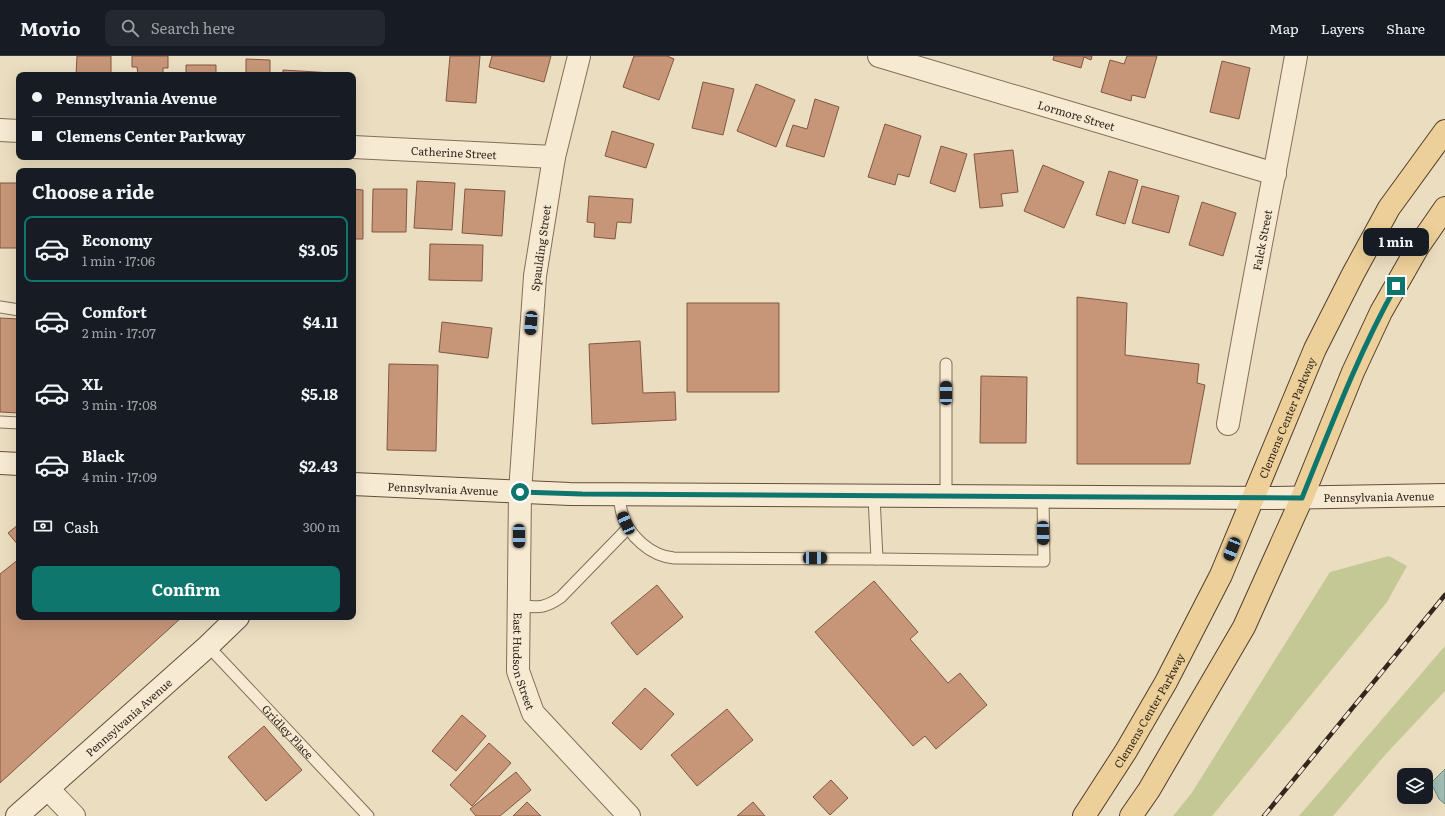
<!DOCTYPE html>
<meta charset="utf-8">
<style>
:root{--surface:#171b24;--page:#242831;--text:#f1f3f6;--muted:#9ea1a6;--line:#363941;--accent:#0f766e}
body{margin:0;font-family:Literata,serif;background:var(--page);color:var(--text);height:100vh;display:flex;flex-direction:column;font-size:15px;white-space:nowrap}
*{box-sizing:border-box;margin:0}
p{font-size:13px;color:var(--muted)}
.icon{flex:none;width:22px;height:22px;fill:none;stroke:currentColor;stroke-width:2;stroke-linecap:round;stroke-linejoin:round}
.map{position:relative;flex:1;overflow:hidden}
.drawer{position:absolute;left:16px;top:112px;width:340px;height:452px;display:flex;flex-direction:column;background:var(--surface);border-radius:8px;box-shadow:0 4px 16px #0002}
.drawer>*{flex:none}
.top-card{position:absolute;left:16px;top:16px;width:340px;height:88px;border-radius:8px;box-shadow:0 4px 16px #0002;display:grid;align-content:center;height:88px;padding:0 16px;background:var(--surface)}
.tools{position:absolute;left:1397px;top:712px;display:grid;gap:8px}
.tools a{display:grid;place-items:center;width:36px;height:36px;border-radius:8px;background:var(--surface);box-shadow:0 4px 16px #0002;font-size:20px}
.end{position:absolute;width:18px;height:18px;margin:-9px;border:5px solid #0f766e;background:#fff;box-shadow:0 0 0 2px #fff}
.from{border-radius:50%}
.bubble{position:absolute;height:28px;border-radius:8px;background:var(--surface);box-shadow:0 4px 16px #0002;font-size:13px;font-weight:700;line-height:28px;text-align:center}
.car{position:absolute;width:12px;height:24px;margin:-12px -6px;border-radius:5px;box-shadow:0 0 3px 1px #0007;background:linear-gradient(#222 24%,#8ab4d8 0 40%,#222 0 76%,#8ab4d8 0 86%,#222 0)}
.top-card b{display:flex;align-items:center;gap:14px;height:38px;font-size:15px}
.top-card b+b{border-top:1px solid var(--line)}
.top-card i{width:10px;height:10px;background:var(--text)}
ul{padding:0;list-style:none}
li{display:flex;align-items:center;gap:12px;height:66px;margin:0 8px 6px;padding:0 8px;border:2px solid transparent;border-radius:8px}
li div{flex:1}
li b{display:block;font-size:15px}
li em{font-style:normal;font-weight:700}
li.active{border-color:var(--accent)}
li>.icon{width:36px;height:36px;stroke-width:1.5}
h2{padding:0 16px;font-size:18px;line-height:48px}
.pay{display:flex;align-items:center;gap:10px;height:44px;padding:0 16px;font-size:15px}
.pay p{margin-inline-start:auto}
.cta{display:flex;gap:8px;margin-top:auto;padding:8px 16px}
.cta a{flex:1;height:46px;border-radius:8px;background:var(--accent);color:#fff;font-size:16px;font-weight:700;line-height:46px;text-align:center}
header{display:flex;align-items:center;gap:24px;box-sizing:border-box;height:56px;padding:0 20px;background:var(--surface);border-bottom:1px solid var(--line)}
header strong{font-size:19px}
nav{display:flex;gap:22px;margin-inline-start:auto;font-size:14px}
.search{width:280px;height:36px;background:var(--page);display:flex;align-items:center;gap:10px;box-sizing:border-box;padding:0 14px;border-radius:8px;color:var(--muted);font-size:15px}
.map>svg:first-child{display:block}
</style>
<header>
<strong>Movio</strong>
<div class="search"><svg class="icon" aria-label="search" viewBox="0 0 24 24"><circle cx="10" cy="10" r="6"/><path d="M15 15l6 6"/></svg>Search here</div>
<nav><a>Map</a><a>Layers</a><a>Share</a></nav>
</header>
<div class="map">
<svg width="1445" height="760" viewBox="0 0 1445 760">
<rect width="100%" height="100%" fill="#ebddc0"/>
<!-- green -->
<path fill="#c4c895" d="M1389,500L1407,510L1387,546L1212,760H1173L1191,738L1330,516Z
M1445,590V635L1385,699L1333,760H1299Z"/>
<!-- water -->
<path fill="#a3bdb4" stroke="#6b8a81" d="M1445,713V748L1439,743L1431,727Z"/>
<!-- building -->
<path fill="#c79678" stroke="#815740" d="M77,0H111V19H76Z
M132,0H168V12H163V19H138L137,11H132Z
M450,0H480L476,47L446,45Z
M492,0H551L544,26L489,11Z
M634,0H667L674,3L659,44L623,31Z
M1054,0H1092L1091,4L1084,1L1081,12L1053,4Z
M1127,0H1157L1145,42L1132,39L1131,45L1101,36L1110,4L1124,8Z
M246,3L270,4V19H246Z
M1222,5L1250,12L1239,63L1210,56Z
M186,9H216V19H186Z
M283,14L333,17V19H283Z
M703,26L734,33L723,79L692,72Z
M756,28L795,44L776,91L737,75Z
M815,43L839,51L824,101L786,90L793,69L807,73Z
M885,68L921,80L909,121L898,118L895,129L868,121Z
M612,75L654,88L646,112L605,100Z
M941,90L967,98L955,136L930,127Z
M1013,94L1018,136L1001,138L1003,150L980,152L974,98Z
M1043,109L1084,126L1064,172L1024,155Z
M1109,115L1138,124L1125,168L1096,159Z
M417,125L455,127L452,174L414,172Z
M0,127H18V192H0Z
M1142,130L1179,140L1169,177L1132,167Z
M353,133L363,134V183H353Z
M373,133H407L406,176H372Z
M465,133L505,135L502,180L462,177Z
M589,140L633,143L631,167L617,166L615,183L594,181L595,167L587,166Z
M1202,146L1236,157L1223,200L1189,189Z
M430,188L483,189L482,225L429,224Z
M1077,241L1127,247L1125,299L1199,308L1197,327L1205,329L1190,408H1077Z
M687,247H779V336H687Z
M0,262L19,263V357L0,356Z
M442,266L492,272L488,302L439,296Z
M640,285L643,337L675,336L676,364L592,368L589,288Z
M389,308L438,309L436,395L387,394Z
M981,320L1027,321L1026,387H980Z
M19,468V490L8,477Z
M19,503V561H182L0,727V518Z
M874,525L918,576L910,583L948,627L960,617L987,649L936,693L925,680L913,690L815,576Z
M657,529L683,561L637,599L611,567Z
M645,632L674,658L641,694L612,667Z
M727,653L753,684L697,730L671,699Z
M462,659L486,680L456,715L432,695Z
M264,670L302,714L266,745L228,701Z
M489,687L511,707L472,750L450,729Z
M516,716L531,734L500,760H476L470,753Z
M831,724L848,742L830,759L813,741Z
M527,746L541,760H513Z
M753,746L765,760H737Z"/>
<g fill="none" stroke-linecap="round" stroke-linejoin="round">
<defs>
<g id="lane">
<path d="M0,251L19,254"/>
<path d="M0,366L19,367"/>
<path d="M619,438C620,444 620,451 622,457C628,480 651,500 674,502L877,503L874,440"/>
<path d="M946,440V308"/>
<path d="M877,503L1044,505L1043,441"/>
<path d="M519,550C538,551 544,553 561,541L628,472"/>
<path id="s1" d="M208,590L368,760"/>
</g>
<g id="street">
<path id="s2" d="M579,0L554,101L535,220L520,436L518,615L533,657L629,760"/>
<path id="s3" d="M879,0L1275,118"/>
<path d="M0,74L19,75"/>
<path id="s4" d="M353,91L554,101"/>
<path id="s5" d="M1228,368C1249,245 1274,123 1296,0"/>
<path d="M48,733L74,760"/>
</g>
<g id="secondary">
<path d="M0,407L19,408"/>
<path id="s6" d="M353,428L570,438L1274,442L1445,439"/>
<path id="s7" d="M17,760L208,590L238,561"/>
</g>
<g id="primary">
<path id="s8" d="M1084,760L1126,695L1166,626L1221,519L1315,293L1353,218L1389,152L1445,75"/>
<path d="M1131,760L1149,734L1244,571L1302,442L1353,316L1381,256L1418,191L1445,152"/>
</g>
</defs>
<!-- lane casing -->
<use href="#lane" stroke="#836e59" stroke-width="13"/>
<!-- street casing -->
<use href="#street" stroke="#836e59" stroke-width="24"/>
<!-- secondary casing -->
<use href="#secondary" stroke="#654f3c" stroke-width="24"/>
<!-- primary casing -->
<use href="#primary" stroke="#513d2d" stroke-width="24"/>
<!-- lane -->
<use href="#lane" stroke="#f6ead3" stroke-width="11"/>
<!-- street -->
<use href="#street" stroke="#f6ead3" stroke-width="22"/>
<!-- secondary -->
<use href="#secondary" stroke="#f6ead3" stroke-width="22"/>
<!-- primary -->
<use href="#primary" stroke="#edd099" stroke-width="22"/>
<defs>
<path id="rail" d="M1264,760L1445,539"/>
</defs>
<!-- rail casing -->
<use href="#rail" stroke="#33271d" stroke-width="4.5"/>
<!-- rail -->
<use href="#rail" stroke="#f3e7cf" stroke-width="3" stroke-dasharray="9" stroke-linecap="butt"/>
</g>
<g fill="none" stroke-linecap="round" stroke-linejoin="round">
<!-- route -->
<path stroke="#0f766e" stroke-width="5" d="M520,436L582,438L1302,442C1331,370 1358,298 1396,230"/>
</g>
<g text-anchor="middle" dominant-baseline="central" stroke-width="3" stroke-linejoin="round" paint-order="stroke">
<!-- street labels -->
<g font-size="11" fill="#33271d" stroke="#f3e7cf">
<text stroke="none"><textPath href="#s3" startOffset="206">Lormore Street</textPath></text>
<text stroke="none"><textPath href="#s4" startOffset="101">Catherine Street</textPath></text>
<text stroke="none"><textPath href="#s5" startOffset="187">Falck Street</textPath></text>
<text transform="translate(540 192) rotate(-82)">Spaulding Street</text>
<text stroke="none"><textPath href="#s8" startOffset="448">Clemens Center Parkway</textPath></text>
<text stroke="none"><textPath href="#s6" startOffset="90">Pennsylvania Avenue</textPath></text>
<text stroke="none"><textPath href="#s6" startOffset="1026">Pennsylvania Avenue</textPath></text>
<text stroke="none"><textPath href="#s2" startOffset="611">East Hudson Street</textPath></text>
<text stroke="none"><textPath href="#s8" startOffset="124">Clemens Center Parkway</textPath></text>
<text stroke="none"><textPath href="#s7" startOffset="149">Pennsylvania Avenue</textPath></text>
<text stroke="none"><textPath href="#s1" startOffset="117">Gridley Place</textPath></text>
</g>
</g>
</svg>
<div class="tools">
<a><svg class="icon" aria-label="layers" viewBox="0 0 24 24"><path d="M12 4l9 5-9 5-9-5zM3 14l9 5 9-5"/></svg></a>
</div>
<i class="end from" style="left:520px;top:436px"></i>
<i class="end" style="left:1396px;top:230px"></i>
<div class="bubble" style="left:1363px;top:172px;width:66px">1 min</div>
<i class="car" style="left:531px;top:267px;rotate:184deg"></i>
<i class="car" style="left:946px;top:337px;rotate:0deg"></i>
<i class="car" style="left:626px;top:467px;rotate:336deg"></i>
<i class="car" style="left:1043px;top:477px;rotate:179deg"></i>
<i class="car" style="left:519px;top:480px;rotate:180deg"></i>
<i class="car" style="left:1232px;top:493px;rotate:202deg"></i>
<i class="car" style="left:815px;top:502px;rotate:90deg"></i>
<div class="top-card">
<b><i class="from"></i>Pennsylvania Avenue</b>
<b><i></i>Clemens Center Parkway</b>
</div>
<section class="drawer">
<h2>Choose a ride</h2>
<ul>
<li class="active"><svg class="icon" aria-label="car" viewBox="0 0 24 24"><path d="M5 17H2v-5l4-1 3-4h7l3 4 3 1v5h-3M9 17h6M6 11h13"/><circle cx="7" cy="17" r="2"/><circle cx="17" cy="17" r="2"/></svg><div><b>Economy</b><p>1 min · 17:06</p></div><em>$3.05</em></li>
<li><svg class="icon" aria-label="car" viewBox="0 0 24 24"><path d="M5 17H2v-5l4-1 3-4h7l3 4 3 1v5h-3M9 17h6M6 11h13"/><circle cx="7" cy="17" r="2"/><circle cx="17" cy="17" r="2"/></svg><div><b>Comfort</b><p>2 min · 17:07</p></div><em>$4.11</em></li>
<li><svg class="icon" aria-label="car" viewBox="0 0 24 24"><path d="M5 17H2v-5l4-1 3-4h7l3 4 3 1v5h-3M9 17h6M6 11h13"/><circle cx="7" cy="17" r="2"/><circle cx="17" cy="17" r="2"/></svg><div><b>XL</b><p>3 min · 17:08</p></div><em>$5.18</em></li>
<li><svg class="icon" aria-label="car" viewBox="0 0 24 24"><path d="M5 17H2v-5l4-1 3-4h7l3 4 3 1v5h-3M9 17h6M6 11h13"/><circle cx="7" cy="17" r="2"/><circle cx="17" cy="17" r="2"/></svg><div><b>Black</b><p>4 min · 17:09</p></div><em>$2.43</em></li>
</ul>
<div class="pay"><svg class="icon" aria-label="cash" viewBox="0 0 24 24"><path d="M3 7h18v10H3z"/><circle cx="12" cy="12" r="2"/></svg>Cash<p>300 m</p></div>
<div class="cta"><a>Confirm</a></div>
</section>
</div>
